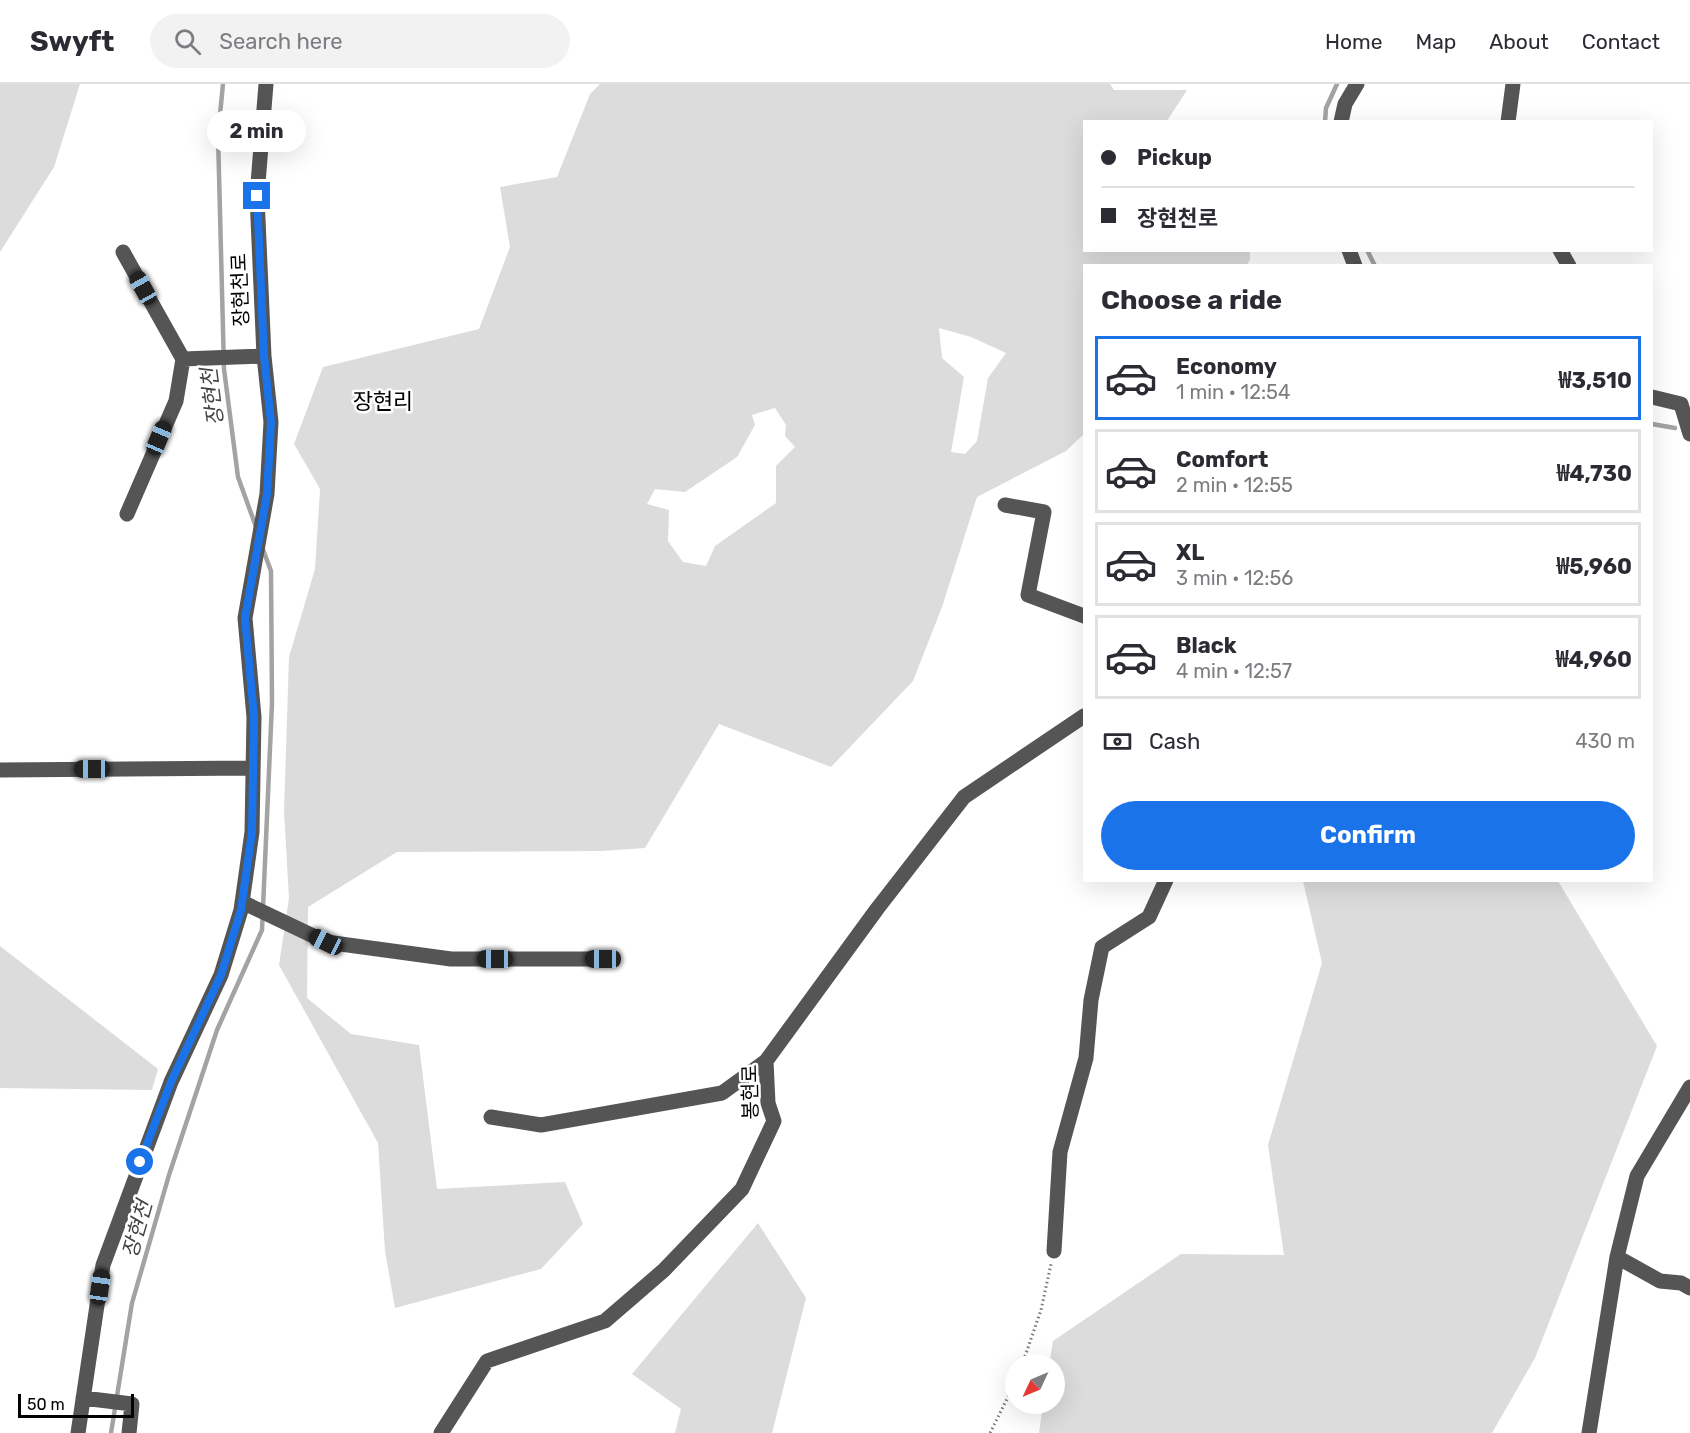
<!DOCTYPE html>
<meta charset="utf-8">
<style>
:root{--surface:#fff;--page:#f2f2f3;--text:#2b2b33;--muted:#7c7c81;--line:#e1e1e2;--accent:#1a73e8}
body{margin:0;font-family:Rubik,"Noto Sans KR",sans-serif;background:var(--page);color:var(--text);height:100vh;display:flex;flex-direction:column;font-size:22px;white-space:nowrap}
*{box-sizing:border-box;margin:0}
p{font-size:20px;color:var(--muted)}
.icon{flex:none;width:33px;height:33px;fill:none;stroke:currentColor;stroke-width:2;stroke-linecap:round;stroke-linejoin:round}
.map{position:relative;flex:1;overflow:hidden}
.sheet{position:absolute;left:1083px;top:180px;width:570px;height:618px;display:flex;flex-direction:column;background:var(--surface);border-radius:0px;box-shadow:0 6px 24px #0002}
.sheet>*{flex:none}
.hud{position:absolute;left:1083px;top:36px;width:570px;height:132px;border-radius:0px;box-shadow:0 6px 24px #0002;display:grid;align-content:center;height:132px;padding:0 18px;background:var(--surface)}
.needle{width:39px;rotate:226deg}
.tools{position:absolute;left:1005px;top:1270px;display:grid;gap:12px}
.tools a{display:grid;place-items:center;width:60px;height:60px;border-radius:50%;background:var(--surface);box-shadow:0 6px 24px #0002;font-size:30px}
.scale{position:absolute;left:18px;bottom:15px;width:116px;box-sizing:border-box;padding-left:6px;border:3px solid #000;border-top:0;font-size:16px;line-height:21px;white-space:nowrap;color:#000;-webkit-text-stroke:4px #fff;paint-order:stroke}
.end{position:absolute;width:27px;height:27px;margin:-14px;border:8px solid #1a73e8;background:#fff;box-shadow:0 0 0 3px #fff}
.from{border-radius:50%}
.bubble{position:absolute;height:42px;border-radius:21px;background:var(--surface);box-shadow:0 6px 24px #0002;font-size:20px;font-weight:700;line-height:42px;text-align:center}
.car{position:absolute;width:18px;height:36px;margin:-18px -9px;border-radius:8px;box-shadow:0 0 4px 2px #0007;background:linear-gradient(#222 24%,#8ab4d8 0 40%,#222 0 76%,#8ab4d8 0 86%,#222 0)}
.hud b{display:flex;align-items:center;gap:21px;height:57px;font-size:22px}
.hud b+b{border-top:2px solid var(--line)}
.hud i{width:15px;height:15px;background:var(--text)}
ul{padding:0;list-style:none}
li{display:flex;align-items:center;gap:18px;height:84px;margin:0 12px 9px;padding:0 6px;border:3px solid var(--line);border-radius:0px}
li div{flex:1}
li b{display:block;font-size:22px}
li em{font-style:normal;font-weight:700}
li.active{border-color:var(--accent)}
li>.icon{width:54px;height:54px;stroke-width:1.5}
h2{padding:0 18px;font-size:27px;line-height:72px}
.pay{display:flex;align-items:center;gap:15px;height:66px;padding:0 18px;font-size:22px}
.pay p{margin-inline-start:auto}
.cta{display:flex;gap:12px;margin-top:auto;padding:12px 18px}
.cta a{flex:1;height:69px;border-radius:36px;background:var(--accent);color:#fff;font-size:24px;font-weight:700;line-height:69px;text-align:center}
header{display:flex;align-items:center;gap:36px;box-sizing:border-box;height:84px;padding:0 30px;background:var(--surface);border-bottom:2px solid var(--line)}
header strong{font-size:28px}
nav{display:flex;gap:33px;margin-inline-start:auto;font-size:21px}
.search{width:420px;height:54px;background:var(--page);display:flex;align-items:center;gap:15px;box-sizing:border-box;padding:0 21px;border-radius:33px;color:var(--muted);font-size:22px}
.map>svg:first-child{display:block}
</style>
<header>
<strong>Swyft</strong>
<div class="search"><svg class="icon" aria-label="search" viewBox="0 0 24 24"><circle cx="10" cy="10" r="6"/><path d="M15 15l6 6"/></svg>Search here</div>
<nav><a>Home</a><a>Map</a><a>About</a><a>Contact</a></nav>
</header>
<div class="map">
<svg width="1690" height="1349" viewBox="0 0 1690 1349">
<rect width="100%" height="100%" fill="#fff"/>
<!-- green -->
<path fill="#dcdcdc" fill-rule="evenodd" d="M0,0H80L54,83L0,168Z
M600,0H1110L1114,6H1187L1167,37L1084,38V166L1250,167V176L1246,182H1084V350L1066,367L977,413L942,523L913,597L831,683L719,640L645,764L601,767L397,768L308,823L307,914L351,950L419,961L437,1105L565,1098L583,1140L541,1185L395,1224L385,1167L378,1059L279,881L289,814L284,727L289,573L315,485L320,405L294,360L323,283L479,245L510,163L500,103L557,93L590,10ZM939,244L971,253L1006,269L988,294L977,357L965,370L951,368L964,293L942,274ZM775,324L786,341L785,352L795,363L776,382V419L715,462L706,482L683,478L668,457L669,426L647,420L655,405L685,408L737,373L755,341L752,331Z
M1303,797H1558L1657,962L1535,1274L1492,1349H1039L1043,1320H1054V1281H1049L1053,1257L1181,1170L1284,1171L1268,1061L1322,879Z
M0,862L158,985L152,1006L0,1004Z
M758,1139L806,1214L772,1349H675L681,1325L632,1290Z"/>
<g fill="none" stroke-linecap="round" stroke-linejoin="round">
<!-- stream -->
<path stroke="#a3a3a3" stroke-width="4.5" d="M223,0L218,51L224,285L238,393L256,443
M1325,38L1326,24L1337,0
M1367,166L1375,182
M1652,340L1675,344
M111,1349L132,1219L169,1091L217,946L262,846L272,619L271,487L262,463"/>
<!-- path -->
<path stroke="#777" stroke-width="3" stroke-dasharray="1.5 3" stroke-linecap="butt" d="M1022,1281L1041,1226L1051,1180
M990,1349L1016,1297"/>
<!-- minor -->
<path stroke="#555" stroke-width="15" d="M1341,38L1345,20L1357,0
M1508,38L1513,0
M1349,166L1355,182
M1560,166L1569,182
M123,168L183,275
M1652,313L1681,320L1690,350
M1005,421L1044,428L1028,511L1084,532
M127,430L176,317L183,275L264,272
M0,686L253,684
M242,818L326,858L451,875H603
M491,1033L541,1041L722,1009L766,977
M1054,1167L1060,1068L1086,974L1091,916L1102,863L1149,833L1166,796
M1617,1173L1660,1197L1681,1199L1690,1204
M83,1314L132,1320L129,1349
M78,1349L103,1181L171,998L221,891L241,826L252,748L254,633L245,534L267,410L271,338L264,272L257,112L266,0
M441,1349L487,1277L605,1237L664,1186L742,1105L774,1037L768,1019L766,977L877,825L964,713L1084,632
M1589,1349L1617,1173L1637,1092L1690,1003"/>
</g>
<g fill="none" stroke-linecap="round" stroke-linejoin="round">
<!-- route -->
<path stroke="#1a73e8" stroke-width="8" d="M140,1078L171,998L221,891L241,826L252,748L254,633L245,534L267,410L271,338L264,272L257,112"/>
</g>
<g text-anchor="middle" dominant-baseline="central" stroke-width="5" stroke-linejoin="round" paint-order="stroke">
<!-- street labels -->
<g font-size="20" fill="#000" stroke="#fff">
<text transform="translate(240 206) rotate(-92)">장현천로</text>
<text transform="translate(750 1008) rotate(-91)">봉현로</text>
</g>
<!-- water labels -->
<g font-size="21" font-style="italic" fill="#444" stroke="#fff">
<text transform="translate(212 313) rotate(-97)">장현천</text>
<text transform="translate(137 1145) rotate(-74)">장현천</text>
</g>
<!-- quarter labels -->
<g font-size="22" fill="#000" stroke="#fff">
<text x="383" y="317">장현리</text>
</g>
</g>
</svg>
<div class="tools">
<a><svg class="needle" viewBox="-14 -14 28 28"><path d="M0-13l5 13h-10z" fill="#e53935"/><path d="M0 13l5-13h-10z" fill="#7c7c81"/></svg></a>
</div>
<div class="scale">50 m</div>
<i class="end from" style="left:140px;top:1078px"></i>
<i class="end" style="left:257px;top:112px"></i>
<div class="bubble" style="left:207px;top:26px;width:99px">2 min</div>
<i class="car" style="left:143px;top:204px;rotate:331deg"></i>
<i class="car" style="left:159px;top:354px;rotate:23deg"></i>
<i class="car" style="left:92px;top:685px;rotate:270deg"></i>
<i class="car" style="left:326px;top:858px;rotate:296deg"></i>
<i class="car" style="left:495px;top:875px;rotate:270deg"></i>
<i class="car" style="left:603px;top:875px;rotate:270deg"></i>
<i class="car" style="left:100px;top:1203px;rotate:8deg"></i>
<div class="hud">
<b><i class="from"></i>Pickup</b>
<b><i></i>장현천로</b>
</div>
<section class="sheet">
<h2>Choose a ride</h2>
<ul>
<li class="active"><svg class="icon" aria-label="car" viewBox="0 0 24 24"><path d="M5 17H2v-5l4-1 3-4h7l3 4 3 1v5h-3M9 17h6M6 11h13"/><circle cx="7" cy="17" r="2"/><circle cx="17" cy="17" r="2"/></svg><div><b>Economy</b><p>1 min · 12:54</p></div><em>₩3,510</em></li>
<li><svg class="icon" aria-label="car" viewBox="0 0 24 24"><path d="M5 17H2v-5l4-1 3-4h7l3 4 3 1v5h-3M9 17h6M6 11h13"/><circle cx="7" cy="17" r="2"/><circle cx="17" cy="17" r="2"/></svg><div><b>Comfort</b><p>2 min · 12:55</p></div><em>₩4,730</em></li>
<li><svg class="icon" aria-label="car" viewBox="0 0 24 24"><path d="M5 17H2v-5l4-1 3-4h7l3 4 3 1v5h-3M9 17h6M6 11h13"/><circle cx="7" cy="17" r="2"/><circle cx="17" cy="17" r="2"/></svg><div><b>XL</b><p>3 min · 12:56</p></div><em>₩5,960</em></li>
<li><svg class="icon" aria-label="car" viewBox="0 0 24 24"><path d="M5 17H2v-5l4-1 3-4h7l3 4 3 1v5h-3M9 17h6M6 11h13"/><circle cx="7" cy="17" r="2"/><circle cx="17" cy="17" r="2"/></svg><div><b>Black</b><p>4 min · 12:57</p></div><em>₩4,960</em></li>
</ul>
<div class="pay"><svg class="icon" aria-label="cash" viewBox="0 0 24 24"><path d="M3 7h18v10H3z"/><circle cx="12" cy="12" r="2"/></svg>Cash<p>430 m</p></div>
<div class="cta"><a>Confirm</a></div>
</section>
</div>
